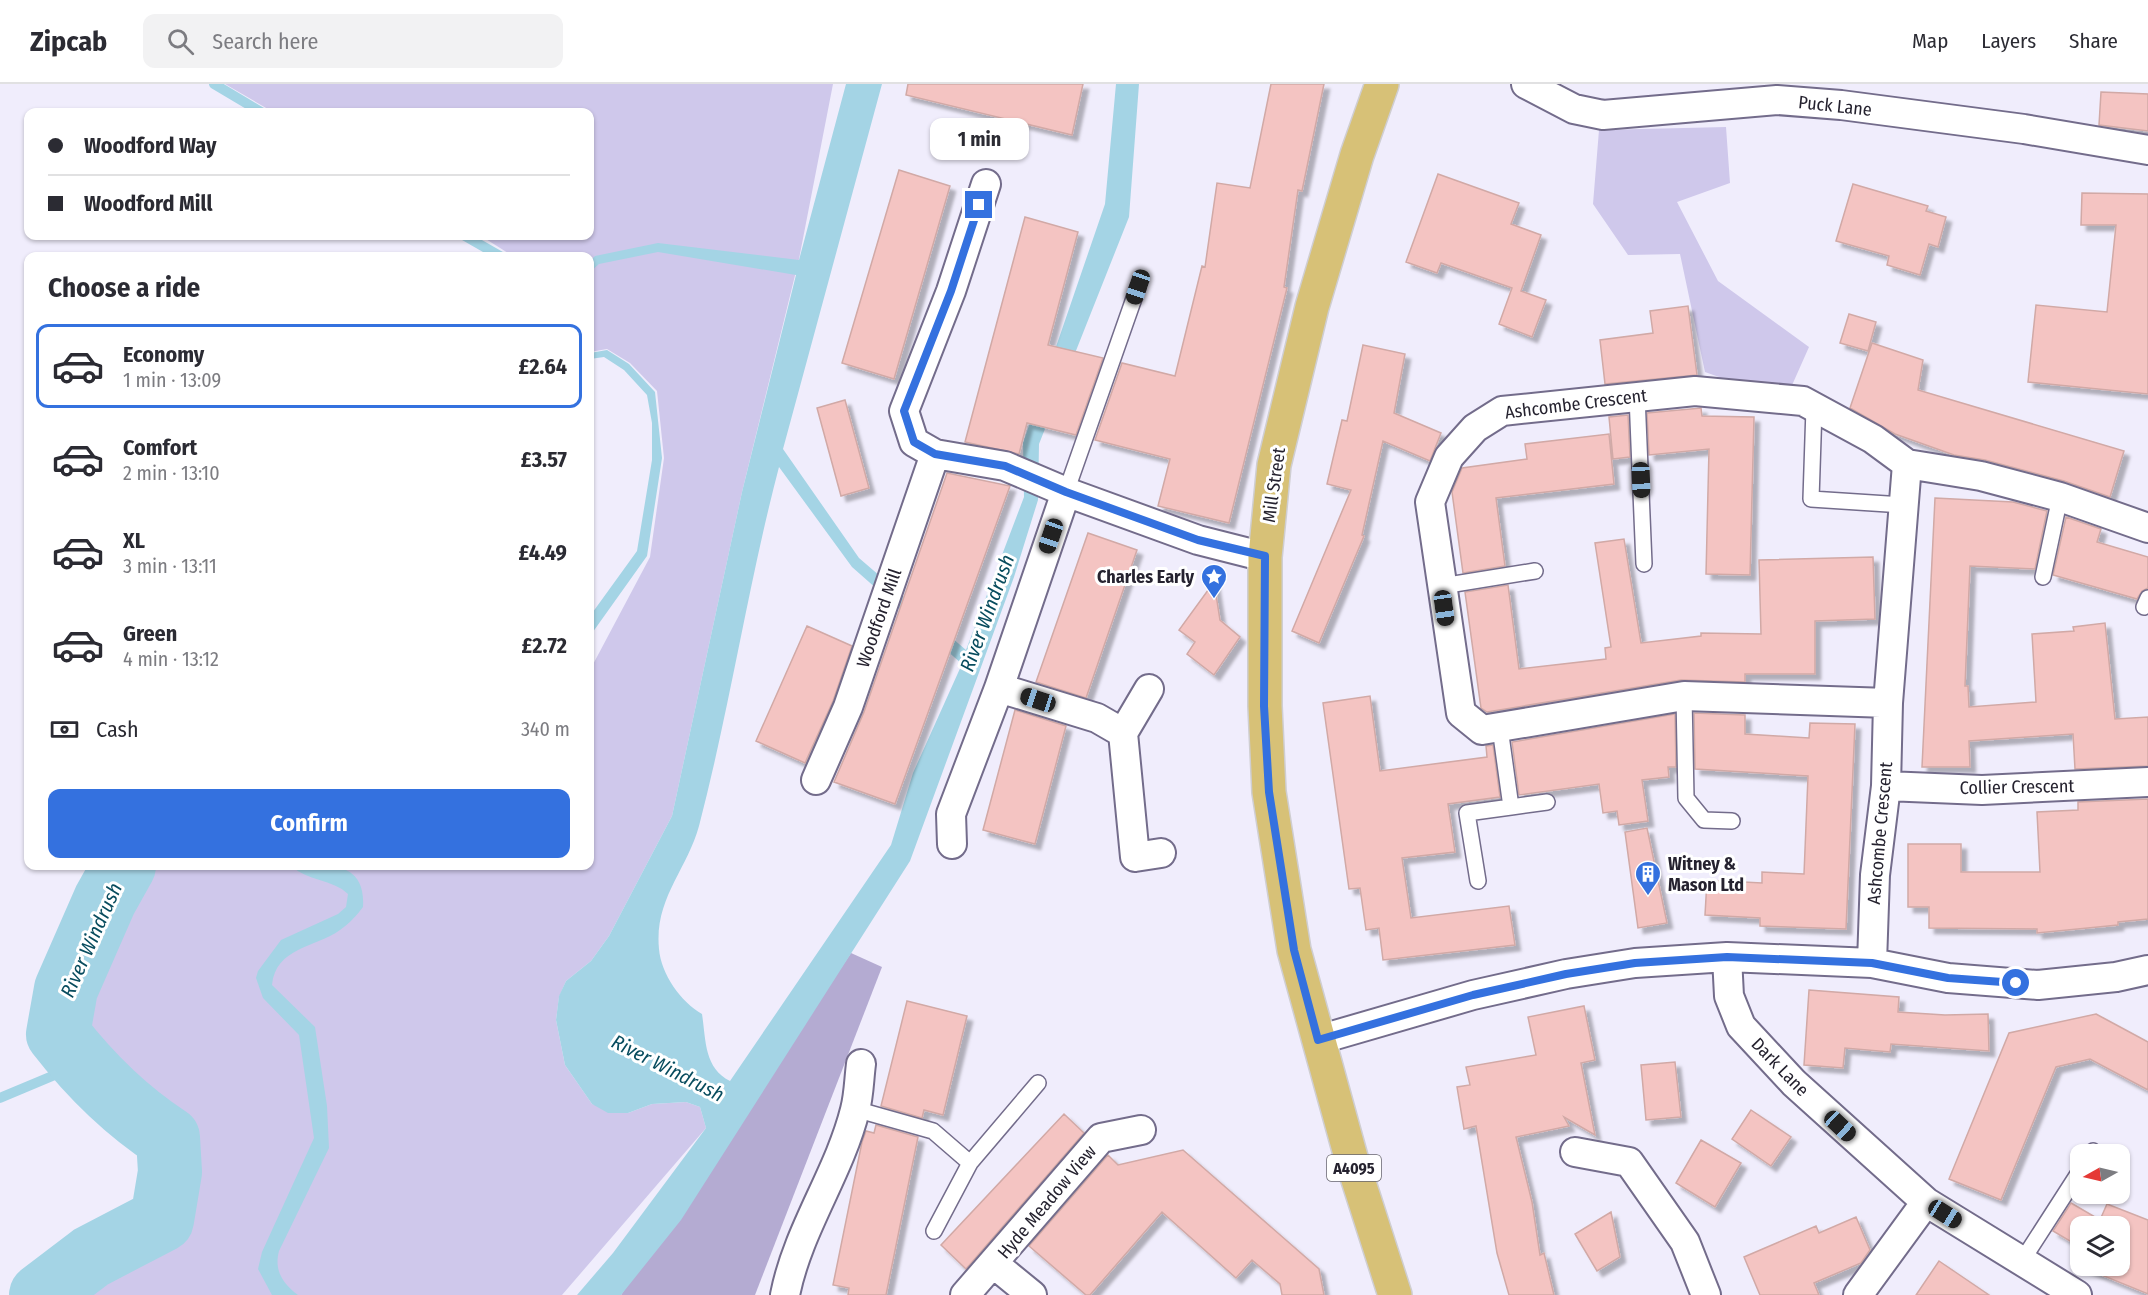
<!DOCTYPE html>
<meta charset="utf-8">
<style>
:root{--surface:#fff;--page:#f2f2f3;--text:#2b2b33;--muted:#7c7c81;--line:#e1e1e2;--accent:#3471df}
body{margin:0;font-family:"Fira Sans Condensed",sans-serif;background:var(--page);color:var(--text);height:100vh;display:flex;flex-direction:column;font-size:22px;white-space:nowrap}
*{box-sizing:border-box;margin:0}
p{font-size:20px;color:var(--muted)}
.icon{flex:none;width:33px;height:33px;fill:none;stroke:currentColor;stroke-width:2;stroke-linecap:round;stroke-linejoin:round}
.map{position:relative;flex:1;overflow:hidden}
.panel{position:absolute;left:24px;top:168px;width:570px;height:618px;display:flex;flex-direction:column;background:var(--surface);border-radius:12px;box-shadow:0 2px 4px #0004}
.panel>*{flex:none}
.top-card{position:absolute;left:24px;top:24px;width:570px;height:132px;border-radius:12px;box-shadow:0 2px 4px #0004;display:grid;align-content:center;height:132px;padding:0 24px;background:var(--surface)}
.needle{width:39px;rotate:262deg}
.buttons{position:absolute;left:2070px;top:1060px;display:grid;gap:12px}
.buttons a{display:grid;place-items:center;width:60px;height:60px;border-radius:12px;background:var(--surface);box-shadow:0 2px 4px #0004;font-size:30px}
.end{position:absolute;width:27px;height:27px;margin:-14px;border:8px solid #3471df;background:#fff;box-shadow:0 0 0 3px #fff}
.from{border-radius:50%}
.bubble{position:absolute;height:42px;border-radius:12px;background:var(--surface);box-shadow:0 2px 4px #0004;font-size:20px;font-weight:700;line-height:42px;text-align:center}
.car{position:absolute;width:18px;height:36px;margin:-18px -9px;border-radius:8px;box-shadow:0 0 4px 2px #0007;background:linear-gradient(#222 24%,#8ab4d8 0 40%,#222 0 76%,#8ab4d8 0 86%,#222 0)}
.top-card b{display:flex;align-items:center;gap:21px;height:57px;font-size:22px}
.top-card b+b{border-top:2px solid var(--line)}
.top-card i{width:15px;height:15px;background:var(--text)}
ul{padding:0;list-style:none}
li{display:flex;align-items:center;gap:18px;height:84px;margin:0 12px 9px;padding:0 12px;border:3px solid transparent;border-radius:12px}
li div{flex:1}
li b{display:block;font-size:22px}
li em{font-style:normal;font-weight:700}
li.on{border-color:var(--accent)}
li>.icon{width:54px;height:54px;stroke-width:1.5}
h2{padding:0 24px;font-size:27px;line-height:72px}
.pay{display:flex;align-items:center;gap:15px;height:66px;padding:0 24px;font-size:22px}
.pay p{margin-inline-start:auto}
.primary-button{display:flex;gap:12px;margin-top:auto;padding:12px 24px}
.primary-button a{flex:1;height:69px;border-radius:12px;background:var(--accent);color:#fff;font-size:24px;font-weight:700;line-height:69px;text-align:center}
header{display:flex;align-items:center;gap:36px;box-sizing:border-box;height:84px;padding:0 30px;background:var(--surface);border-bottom:2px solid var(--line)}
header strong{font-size:28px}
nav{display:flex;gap:33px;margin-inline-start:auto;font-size:21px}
.search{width:420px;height:54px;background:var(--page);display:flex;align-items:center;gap:15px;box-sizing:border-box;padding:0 21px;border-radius:12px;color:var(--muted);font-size:22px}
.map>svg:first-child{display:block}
</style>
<header>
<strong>Zipcab</strong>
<div class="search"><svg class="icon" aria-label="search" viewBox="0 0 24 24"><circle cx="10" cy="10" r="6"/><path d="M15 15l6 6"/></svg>Search here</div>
<nav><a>Map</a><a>Layers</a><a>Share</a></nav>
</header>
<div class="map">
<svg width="2148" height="1211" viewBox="0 0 2148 1211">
<defs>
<filter id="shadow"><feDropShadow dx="5.5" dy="5.5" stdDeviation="1.5" flood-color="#0004"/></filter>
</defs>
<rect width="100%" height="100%" fill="#f0edfc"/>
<!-- green -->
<path fill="#cfc8eb" d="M225,0H833L799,175L742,408L672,732L609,852L591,877L566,897L559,913L556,936L565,981L592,1020L628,1029L652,1020L686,1018L700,1023L706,1044L562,1211H83L176,1148L186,1040L76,943L82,907L141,793L144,782H590V586L650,473L664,374L657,307L630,279L607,265L590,268V172H513L481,152H590V28H273Z
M1726,43L1730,99L1677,118L1718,197L1809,263L1785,317L1722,308L1719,293L1705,288L1680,170L1628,171L1593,120L1599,46Z"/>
<!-- forest -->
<path fill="#b4abd2" d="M851,869L882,883L755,1211H621Z"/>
<!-- water -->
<path fill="#a4d4e5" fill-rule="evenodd" d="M846,0H882L783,365L859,474L966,566L1024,413L1023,359L1105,120L1116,0H1139L1129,133L1039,360L1038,416L1014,493L910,777L681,1136L621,1211H577L613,1169L706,1044L700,1023L686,1018L652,1020L628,1029H608L592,1020L565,981L556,936L559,912L566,897L591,877L609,852L672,732L742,408L796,191L658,168L599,180L590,188V177L595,172L658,159L799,176ZM779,383L852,483L962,580L913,689L891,761L730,997C704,984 706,956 702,930C681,918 661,890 659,865C654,815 687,786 699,742C730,623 748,501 779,383Z
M607,266L629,280L655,308L662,374L647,472L590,552V532L637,467L652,376V339L647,311L624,286L604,273L590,275V269Z
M292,782C327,781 366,776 363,823C357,831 349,840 340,846C315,864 276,863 272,901L315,943L327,1022L329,1064L279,1167C274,1186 282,1199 298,1211H272L258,1185L262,1168L314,1054L299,951L263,914L256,894L258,887L281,856L338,830L346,823L348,810C333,795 306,797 292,782Z"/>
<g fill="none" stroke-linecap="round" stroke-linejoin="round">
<!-- stream -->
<path stroke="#a4d4e5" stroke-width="10" d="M214,0L261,28
M465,152L500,172
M0,1014L81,980"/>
<!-- river -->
<path stroke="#a4d4e5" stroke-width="64" d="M41,1211L91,1173L162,1136L170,1088L168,1054C125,1026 89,990 58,950L66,905L105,816L124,782"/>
</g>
<!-- building -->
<path fill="#f4c4c2" stroke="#d1a9a6" stroke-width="1.5" filter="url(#shadow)" d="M908,0H1083L1072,51L906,11Z
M1271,0H1324L1302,107L1298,106L1284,203L1287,204L1229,439L1158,422L1170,375L1095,356L1122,279L1175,292L1202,182L1205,183L1217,99L1250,104Z
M2101,8L2148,10V47L2099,41Z
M899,86L950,102L894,295L842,279Z
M1438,90L1519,119L1511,140L1541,151L1521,207L1546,216L1532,253L1499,240L1512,204L1441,179L1437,189L1406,178Z
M1853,100L1928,122L1926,127L1946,133L1938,163L1929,160L1920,191L1887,181L1889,172L1836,157Z
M2082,109L2148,110V310L2028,298L2036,221L2107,228L2116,141H2081Z
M1025,133L1078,148L1048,261L1103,274L1076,351L1027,339L1019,370L965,358Z
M1688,222L1697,291L1605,300L1600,256L1653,249L1650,227Z
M1849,230L1876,238L1868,267L1840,259Z
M1872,259L1923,276L1918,306L2124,367L2110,413L2064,397L1985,376L1954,371L1895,350L1850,324Z
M1363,261L1405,270L1394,329L1441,349L1430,377L1383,357L1362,451L1364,452L1319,559L1292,547L1351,406L1327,400L1342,336L1347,337Z
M845,316L869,404L841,412L817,324Z
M1701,324L1702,332L1754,333L1750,491L1706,490L1709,365L1649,371L1647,329Z
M1628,331L1630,373L1613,375L1609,333Z
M1609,350L1614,400L1496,414L1505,482L1463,489L1452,408L1462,384L1527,375L1525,360Z
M947,389L1010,402L895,720L834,698L864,628Z
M1935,414L2013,418L2047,427L2035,485L1970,482L1965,602H1968L1969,623L2036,618L2032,550L2074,547L2073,543L2105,539L2115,635L2148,633V682L2075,685L2073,650L1969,657L1970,683H1922Z
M2066,433L2101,445L2097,458L2148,473V504L2142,507L2137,515L2053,491Z
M1088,449L1137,466L1086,614L1036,598Z
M1624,455L1641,559L1701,552V549L1761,550L1759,476L1873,473L1875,535L1815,537V590H1745V598L1681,596L1487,628L1481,624L1465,508L1508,501L1519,585L1606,575L1605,564L1611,563L1595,459Z
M1214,498L1220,536L1240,553L1214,591L1187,570L1195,558L1179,546Z
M807,542L852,562L833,617L805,679L756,657Z
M1370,612L1380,687L1487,673L1486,662L1493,661L1500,713L1448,720L1455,768L1402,774L1411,834L1509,822L1515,861L1383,876L1379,844L1366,846L1360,804L1349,805L1323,619Z
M1015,626L1066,642L1035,760L983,746Z
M1694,629L1745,631V650L1809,654L1810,639L1855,640L1846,845L1760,842V834L1705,831L1707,796L1762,799V788L1804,790L1808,692L1695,685Z
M1675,630L1676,683H1668L1669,693L1642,696L1648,737L1619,741L1617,727L1603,729L1599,700L1519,711L1512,658Z
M2148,715V835L2118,838V841L2037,849V845L1929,844V823H1908V760H1961V788H2040L2037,728L2078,726V718Z
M1647,744L1667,839L1638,844L1625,748Z
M1809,906L1899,913L1898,928L1945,931L1988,930L1989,967L1891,960L1890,968L1845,964L1843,984L1804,981Z
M907,917L967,932L943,1031L924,1026L922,1034L881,1022Z
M1584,922L1595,976L1581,979L1595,1051L1564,1033L1569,1042L1516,1053L1532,1118L1540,1171L1544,1169L1554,1211H1509L1497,1169L1476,1042L1464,1045L1457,1003L1470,1001L1466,983L1536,971L1528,933Z
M2096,930L2148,958V1006L2090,975L2056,983L2001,1116L1949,1095L2009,949Z
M1675,978L1681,1033L1646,1036L1641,981Z
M1751,1026L1791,1053L1771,1082L1732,1055Z
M1064,1030L1084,1049L966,1185L941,1161Z
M876,1041L918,1053L886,1211H848L849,1204L833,1201L862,1058L866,1047L874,1049Z
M1701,1056L1741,1079L1715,1123L1676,1099Z
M1183,1066L1319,1185L1324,1211H1282L1280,1200L1252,1176L1236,1194L1162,1128L1090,1211H1086L1029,1162L1108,1071L1118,1081Z
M2071,1119L2100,1136L2107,1120L2148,1136V1210L2082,1183L2120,1182V1143H2080V1163L2053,1147Z
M1611,1128L1620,1173L1597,1187L1575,1150Z
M1856,1133L1870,1166L1861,1179L1814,1199L1819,1211H1760L1744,1173L1816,1142L1819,1149Z
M1939,1177L1989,1211H1916Z"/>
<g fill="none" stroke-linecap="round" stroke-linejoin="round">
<defs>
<path id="service" d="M1637,312L1644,480
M1814,324L1811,415L1903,421
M1066,408L1138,203
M2043,493L2060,413
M1442,502L1535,487
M2144,523L2148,514
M1684,612L1686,714L1704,736L1732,737
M1511,723L1547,718
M1478,797L1467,729L1511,723L1500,644
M855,1025L933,1047L970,1079
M2091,1071L2093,1067
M934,1147L970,1079L1038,999
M2022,1177L2080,1087"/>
<path id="minor" d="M1526,0L1574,25L1603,31L1777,16L1841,21L2024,45L2148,66
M986,100L951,207L904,327L914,358L935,370L1005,382L1066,408L1198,456L1265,473
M999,604L1097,634L1123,649L1135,773L1161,769
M1888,619L1684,612L1482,646L1461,629L1430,418L1449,373L1475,344L1502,327L1695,307L1803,317L1873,355L1907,380L1981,392L2060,413L2148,444
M1123,649L1149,605
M816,696L848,623L935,370
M1886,702L1982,706L2148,698
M952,760L951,730L999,604L1066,408
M1727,873L1729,912L1741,942L1794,999L1926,1118L2077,1211
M1872,879L1875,791L1886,702L1888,619L1907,380
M1318,956L1473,911L1566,890L1635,879L1727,873L1872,879L1948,894L2038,901L2116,893L2148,886
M1575,1068L1629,1078L1685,1158L1706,1211
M994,1180L1032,1211
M785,1211C798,1145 839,1090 855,1026C859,1011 859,995 861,980
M965,1211L1101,1054L1141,1046
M1858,1211L1926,1118"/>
<path id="primary" d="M1382,0L1357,71L1312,223L1274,381L1265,473V622L1269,708L1294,866L1352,1077L1395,1211"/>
</defs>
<!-- service casing -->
<use href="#service" stroke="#736c8b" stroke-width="18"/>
<!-- minor casing -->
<use href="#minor" stroke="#736c8b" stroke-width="32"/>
<!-- primary casing -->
<use href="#primary" stroke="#cfced1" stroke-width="36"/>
<!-- service -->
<use href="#service" stroke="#fff" stroke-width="15"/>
<!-- minor -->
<use href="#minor" stroke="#fff" stroke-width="28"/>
<!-- primary -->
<use href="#primary" stroke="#d7c177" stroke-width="33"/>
</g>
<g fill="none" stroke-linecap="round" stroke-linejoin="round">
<!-- route -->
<path stroke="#3471df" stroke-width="8" d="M979,121L951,207L904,327L914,358L935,370L1005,382L1066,408L1198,456L1265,472L1264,622L1269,708L1294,866L1318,956L1473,911L1566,890L1635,879L1727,873L1872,879L1948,894L2016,899"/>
</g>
<!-- icons -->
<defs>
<symbol id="sight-pin" viewBox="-11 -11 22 30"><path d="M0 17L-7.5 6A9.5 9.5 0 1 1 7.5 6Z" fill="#3471df" stroke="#fff"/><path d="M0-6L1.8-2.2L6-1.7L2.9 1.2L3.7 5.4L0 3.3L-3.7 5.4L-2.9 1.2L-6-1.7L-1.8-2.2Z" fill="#fff"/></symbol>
<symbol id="building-pin" viewBox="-11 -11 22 30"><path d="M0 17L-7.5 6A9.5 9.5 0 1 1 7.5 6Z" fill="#3471df" stroke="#fff"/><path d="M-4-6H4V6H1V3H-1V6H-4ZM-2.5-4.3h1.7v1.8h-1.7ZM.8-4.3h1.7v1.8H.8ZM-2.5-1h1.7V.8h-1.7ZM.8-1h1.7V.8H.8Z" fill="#fff"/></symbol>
</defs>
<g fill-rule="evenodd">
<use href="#sight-pin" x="1199" y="478" width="30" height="40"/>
<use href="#building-pin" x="1633" y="775" width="30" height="40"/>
</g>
<g text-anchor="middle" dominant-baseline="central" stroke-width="6" stroke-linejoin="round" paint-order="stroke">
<!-- shield labels -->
<rect fill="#fff" stroke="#66646d" stroke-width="1.5" x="1327" y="1071" width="54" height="26" rx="4.5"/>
<g font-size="16" font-weight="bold" fill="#25222f">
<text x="1354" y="1084">A4095</text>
</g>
<!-- street labels -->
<g font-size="18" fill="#25222f" stroke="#fff">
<text transform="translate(1835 22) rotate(6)">Puck Lane</text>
<text transform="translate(1576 320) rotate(-7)">Ashcombe Crescent</text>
<text transform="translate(1274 401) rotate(-82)">Mill Street</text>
<text transform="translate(879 534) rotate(-71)">Woodford Mill</text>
<text transform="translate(2017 703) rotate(-1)">Collier Crescent</text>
<text transform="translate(1880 749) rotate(-85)">Ashcombe Crescent</text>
<text transform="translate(1780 983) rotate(46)">Dark Lane</text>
<text transform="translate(1047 1118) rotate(-50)">Hyde Meadow View</text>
</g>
<!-- poi labels -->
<g font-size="18" font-weight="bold" fill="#25222f" stroke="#fff" text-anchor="end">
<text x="1194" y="493">Charles Early</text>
<text x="1668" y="780" text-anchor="start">Witney &amp;<tspan x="1668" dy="21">Mason Ltd</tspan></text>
</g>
<!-- water labels -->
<g font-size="20" font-style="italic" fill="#084c5e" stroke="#fff">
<text transform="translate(987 529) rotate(-70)">River Windrush</text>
<text transform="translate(91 856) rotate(-66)">River Windrush</text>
<text transform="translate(668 984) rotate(27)">River Windrush</text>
</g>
</g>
</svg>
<div class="buttons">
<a><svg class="needle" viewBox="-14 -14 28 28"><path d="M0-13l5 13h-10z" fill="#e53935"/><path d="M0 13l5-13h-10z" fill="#7c7c81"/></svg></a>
<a><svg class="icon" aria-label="layers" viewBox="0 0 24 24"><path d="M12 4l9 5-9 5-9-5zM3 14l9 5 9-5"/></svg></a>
</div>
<i class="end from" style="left:2016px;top:899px"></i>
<i class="end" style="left:979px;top:121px"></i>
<div class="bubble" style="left:930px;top:34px;width:99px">1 min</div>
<i class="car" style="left:1138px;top:203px;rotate:199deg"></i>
<i class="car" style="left:1641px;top:396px;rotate:178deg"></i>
<i class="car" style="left:1051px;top:452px;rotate:199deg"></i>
<i class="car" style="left:1444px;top:524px;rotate:172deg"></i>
<i class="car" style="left:1038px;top:616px;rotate:288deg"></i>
<i class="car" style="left:1840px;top:1042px;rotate:133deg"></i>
<i class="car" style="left:1945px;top:1130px;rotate:122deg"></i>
<div class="top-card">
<b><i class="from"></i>Woodford Way</b>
<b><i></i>Woodford Mill</b>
</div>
<section class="panel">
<h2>Choose a ride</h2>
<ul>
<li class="on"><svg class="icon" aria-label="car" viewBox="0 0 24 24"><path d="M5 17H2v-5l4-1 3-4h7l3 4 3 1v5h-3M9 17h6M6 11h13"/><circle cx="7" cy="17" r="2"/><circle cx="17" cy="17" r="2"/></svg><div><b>Economy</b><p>1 min · 13:09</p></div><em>£2.64</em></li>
<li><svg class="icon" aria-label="car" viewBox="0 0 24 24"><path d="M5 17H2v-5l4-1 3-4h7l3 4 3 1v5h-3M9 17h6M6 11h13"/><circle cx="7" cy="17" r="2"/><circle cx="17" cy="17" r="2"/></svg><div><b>Comfort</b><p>2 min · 13:10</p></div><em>£3.57</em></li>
<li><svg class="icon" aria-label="car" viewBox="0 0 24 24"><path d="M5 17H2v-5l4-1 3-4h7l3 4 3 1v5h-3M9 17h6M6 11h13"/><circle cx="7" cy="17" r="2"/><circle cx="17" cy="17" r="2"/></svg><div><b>XL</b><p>3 min · 13:11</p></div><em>£4.49</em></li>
<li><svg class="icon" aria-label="car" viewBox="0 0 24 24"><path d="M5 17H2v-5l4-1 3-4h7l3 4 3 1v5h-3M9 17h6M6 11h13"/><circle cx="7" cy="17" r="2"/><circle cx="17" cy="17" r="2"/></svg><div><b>Green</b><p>4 min · 13:12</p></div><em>£2.72</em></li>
</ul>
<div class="pay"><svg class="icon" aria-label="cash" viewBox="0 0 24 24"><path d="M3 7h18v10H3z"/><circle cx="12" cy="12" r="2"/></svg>Cash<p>340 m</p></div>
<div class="primary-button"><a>Confirm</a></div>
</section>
</div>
